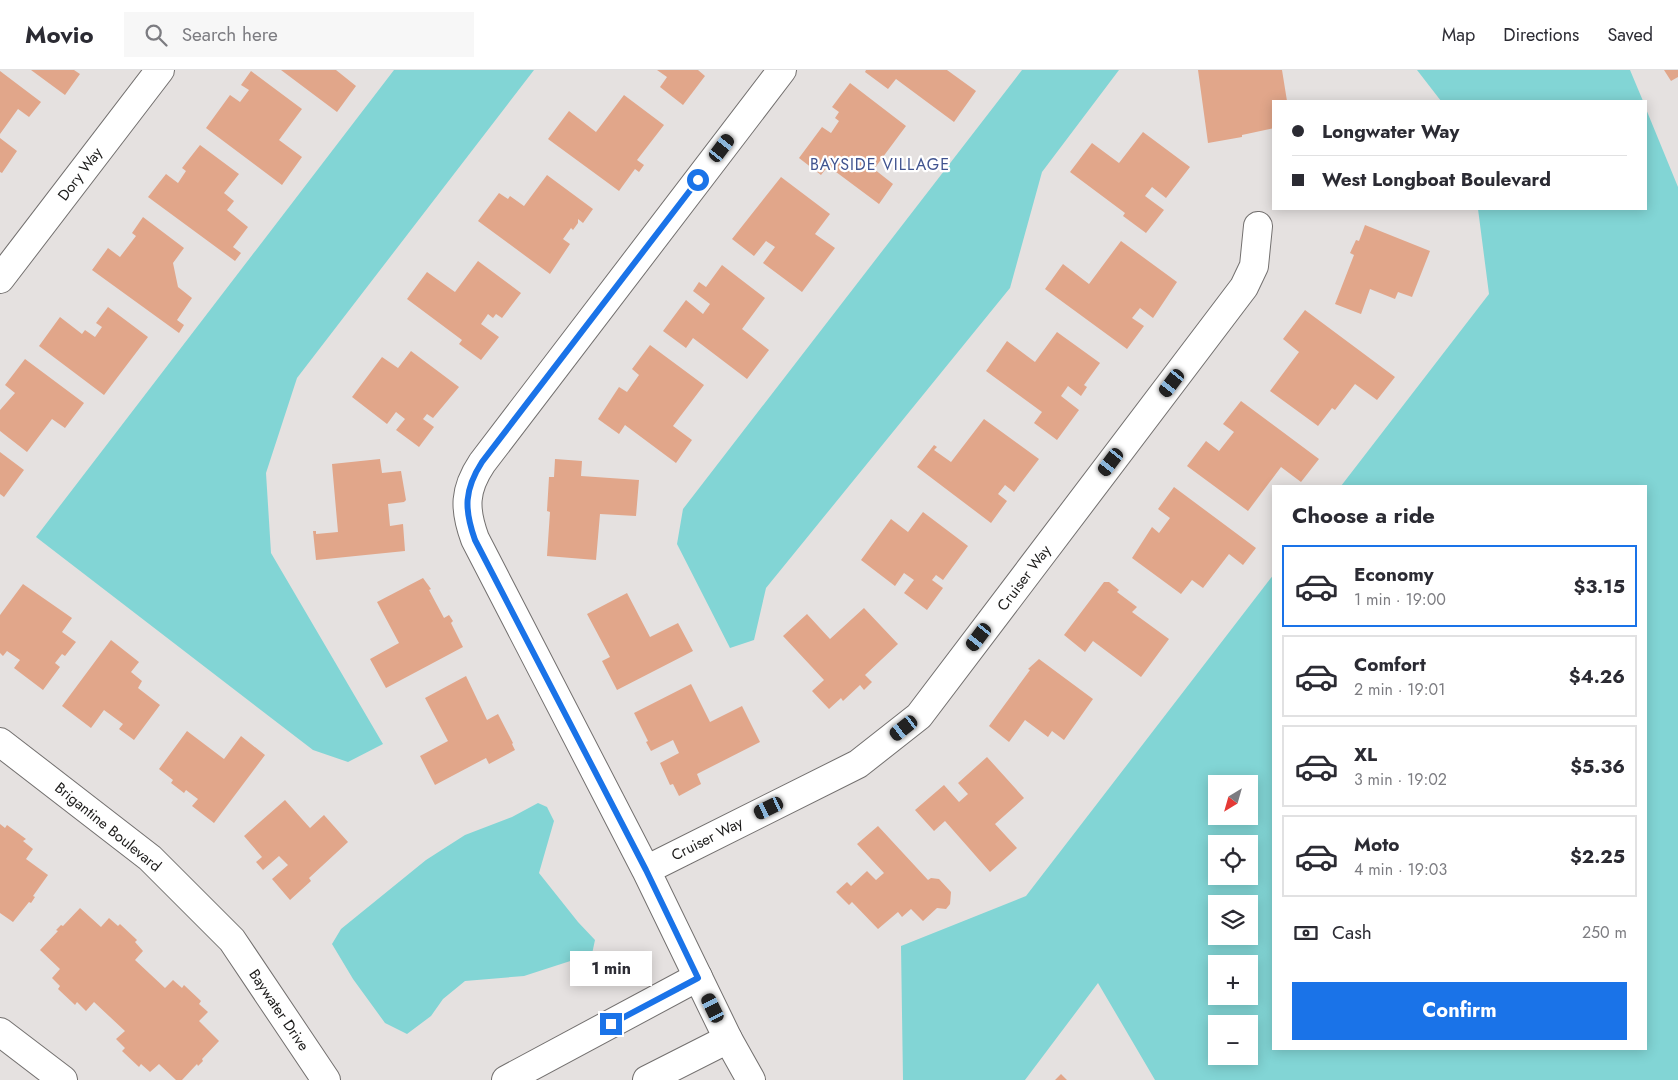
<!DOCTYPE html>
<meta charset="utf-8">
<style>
:root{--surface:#fff;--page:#f7f7f7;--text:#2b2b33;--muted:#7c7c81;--line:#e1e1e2;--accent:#1a73e8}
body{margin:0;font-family:Jost,sans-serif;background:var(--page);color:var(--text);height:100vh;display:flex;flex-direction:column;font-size:19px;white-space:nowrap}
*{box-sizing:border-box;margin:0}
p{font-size:16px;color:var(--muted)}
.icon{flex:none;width:28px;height:28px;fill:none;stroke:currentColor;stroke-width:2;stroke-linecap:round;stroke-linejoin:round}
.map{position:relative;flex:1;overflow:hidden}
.sheet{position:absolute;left:1272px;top:415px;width:375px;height:565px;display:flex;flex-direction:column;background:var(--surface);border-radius:0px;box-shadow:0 2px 12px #0003}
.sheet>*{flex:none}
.top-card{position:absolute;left:1272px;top:30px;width:375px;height:110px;border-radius:0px;box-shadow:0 2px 12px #0003;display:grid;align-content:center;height:110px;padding:0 20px;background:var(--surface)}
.needle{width:32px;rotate:217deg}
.controls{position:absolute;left:1208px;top:705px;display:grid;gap:10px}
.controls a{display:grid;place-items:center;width:50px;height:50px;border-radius:0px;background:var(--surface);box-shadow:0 2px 12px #0003;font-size:25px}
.end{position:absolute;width:22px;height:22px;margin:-11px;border:6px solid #1a73e8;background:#fff;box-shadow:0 0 0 2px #fff}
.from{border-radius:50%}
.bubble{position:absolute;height:35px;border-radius:0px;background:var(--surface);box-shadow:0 2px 12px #0003;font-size:16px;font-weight:700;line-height:35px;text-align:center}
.car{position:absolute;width:15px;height:30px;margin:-15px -8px;border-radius:6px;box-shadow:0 0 4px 1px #0007;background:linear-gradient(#222 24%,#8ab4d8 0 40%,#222 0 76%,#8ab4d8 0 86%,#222 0)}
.top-card b{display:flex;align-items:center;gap:18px;height:48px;font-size:19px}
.top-card b+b{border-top:1px solid var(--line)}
.top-card i{width:12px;height:12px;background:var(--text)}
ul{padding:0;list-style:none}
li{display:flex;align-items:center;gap:15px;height:82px;margin:0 10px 8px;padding:0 10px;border:2px solid var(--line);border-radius:0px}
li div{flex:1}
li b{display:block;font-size:19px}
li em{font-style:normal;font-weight:700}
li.active{border-color:var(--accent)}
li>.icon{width:45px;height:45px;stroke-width:1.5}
h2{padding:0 20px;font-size:22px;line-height:60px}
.pay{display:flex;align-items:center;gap:12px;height:55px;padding:0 20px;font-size:19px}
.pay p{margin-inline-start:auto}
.cta{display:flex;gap:10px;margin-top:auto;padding:10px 20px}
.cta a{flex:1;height:58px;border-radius:0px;background:var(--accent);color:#fff;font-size:20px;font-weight:700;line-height:58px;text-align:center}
header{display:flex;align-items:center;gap:30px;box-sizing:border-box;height:70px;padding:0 25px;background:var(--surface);border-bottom:1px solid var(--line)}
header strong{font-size:24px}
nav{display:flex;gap:28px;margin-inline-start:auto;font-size:18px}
.search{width:350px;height:45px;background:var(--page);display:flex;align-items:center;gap:12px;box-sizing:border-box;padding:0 18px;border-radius:0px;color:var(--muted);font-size:19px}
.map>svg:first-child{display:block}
</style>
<header>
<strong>Movio</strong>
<div class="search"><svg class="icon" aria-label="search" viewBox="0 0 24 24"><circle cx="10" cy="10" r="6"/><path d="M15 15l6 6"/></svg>Search here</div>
<nav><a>Map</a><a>Directions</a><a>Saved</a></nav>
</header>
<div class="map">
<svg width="1678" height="1010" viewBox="0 0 1678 1010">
<rect width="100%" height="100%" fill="#e5e1e0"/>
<!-- water -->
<path fill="#82d5d5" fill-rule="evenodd" d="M394,0H534L297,308L266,403L271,483L383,674L348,692L313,680L36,467Z
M1022,0H1119L1042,102L1010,218L766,518L754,570L730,578L677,474L683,439Z
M1417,0H1630L1643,31H1441Z
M1646,39L1678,117V1010H1155L1098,913L1025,1010H903L901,876L1026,826L1274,504V979H1646V416H1341L1489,224L1478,139H1646ZM1216,714H1249V746H1216ZM1216,774H1249V806H1216ZM1216,834H1249V866H1216ZM1216,894H1249V926H1216ZM1216,954H1249V986H1216Z
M538,733L547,737L554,751L539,803L578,852L595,870L592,884L524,906L465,911L443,929L431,946L407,964L385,953L353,909L332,874L341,859L426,790L465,765L512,747Z"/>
<!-- building -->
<path fill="#e1a68a" d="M31,0H74L80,4L65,25Z
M281,0H336L356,16L337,42Z
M657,0H698L705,6L683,35L660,17L667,7Z
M866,0H947L976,21L954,52L896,9L888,19L865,2Z
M1198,0H1282L1287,31H1274V58L1242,65V67L1208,73Z
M1664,0H1678V7L1671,11Z
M0,1L41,32L29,47L18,39L0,64Z
M251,1L302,39L279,70L302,87L282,115L206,58L230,25L240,32L249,20L241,15Z
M850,13L906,56L874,99L893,114L879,134L828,96L821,105L799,88L822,57L831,63L839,51L835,48L839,42L832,37Z
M624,25L664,55L637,90L644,95L639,102L635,99L619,121L548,69L569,41L596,62Z
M1143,62L1190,97L1166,128L1152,117L1145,126L1164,140L1146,163L1123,146L1125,143L1070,102L1092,73L1119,93Z
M0,68L17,81L2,103L0,102Z
M200,75L239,104L224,123L234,131L227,140L248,157L233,177L241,183L235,191L148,127L166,104L178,113L186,101L182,98Z
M547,105L593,139L583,153L578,149V153L573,160L571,158L563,169L570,174L550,204L478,151L499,123L508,129L510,126L524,136Z
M781,107L830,144L815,164L835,178L802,222L763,193L775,177L766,171L754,186L732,169Z
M143,147L184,178L173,193L178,217L192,228L177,250L184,255L179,263L92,200L108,178L120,187L136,166L132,163Z
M1365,155L1430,181L1412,227L1398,222L1395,229L1370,219L1361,244L1335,234L1354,185L1350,183L1356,170L1359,171Z
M1121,171L1177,212L1153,248L1140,238L1132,248L1144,256L1127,279L1045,219L1063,194L1089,214Z
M478,191L521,223L502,248L496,244L493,248L488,244L481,254L499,267L481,290L459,274L462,270L407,229L427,202L455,222Z
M722,195L765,228L742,259L769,280L747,309L693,268L686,278L663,261L686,230L703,244L710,234L693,221L699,212L706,217Z
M108,237L148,267L104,325L39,276L60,247L82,264L85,260L95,267L102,257L96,253Z
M1305,240L1395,307L1377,330L1355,314L1335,340L1332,338L1318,356L1270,321L1299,282L1283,269Z
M1057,262L1100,293L1084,315L1087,317L1081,326L1068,316L1061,326L1079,340L1057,370L1034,353L1042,342L986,301L1007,271L1035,292Z
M650,275L704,315L673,356L692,370L676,393L625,355L619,364L598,349L619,317L627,322L639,305L632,299Z
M411,281L459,317L433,348L427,344L423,349L434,357L419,377L396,360L405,349L396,342L387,354L352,327L382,287L398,298Z
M25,289L84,333L65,358L52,349L27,382L0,361V340L15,323L5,315Z
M1241,331L1319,389L1301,412L1281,397L1248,441L1187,396L1206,371L1219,381L1234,362L1223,354Z
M984,349L1039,389L1014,422L1005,415L998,424L1007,431L991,453L917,397L934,375L937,377L934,380L951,392Z
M0,382L24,400L4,427L0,424Z
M380,389L382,403L401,401L406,430L404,432L388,434L390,456L403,454L405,481L316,490L313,461H316V464L338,462L332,394Z
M555,389L582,391L581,406L639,410L636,446L600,444L596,490L547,486L550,442L547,441L549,407H554Z
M1174,417L1256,478L1243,495L1229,484L1203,518L1192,510L1181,524L1132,488L1152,457L1159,463L1170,448L1158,439Z
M923,442L968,476L943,510L936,505L932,510L943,518L927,540L904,523L914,510L904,503L895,516L861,490L891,449L908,462Z
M423,508L431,519L429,520L444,548L449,545L453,551L451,553L463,577L386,618L370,589L399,573L377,532Z
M1104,512H1109L1119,520L1117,522L1137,537L1132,542L1169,569L1141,607L1093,571L1085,582L1064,565Z
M23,514L72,548L62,562L76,572L65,586L62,584L55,593L60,597L43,620L14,598L20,590L7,581L3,586L0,583V545Z
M627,523L650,567L678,553L693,581L617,620L602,591L610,587L587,544Z
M864,538L898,574L865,605L872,612L864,620L860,615L843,631L841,628L829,639L812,621L824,610L783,566L807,544L830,569Z
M111,570L139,592L131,602L142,611L138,618L160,635L134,670L119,659L123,654L104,640L91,658L62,636Z
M1039,589L1093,629L1064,670L1052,661L1048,667L1025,650L1009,672L989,656L1030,600L1028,599Z
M466,606L487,650L498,644L513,673L512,674L515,680L489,694L486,688L435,715L420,686L448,671L425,628Z
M691,614L710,652L742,636L760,672L697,704L701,714L679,726L673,714L670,715L660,693L679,683L673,670L651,681L646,672L648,671L634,643Z
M187,661L224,689L241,666L265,685L214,753L192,736L198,729L186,720L184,723L171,713L173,710L159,699Z
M987,687L1024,728L995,754L1017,778L990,802L945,751L934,761L915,740L944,715L959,732L968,724L958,713Z
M285,730L310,758L324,745L348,772L309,808L311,811L290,830L272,809L288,795L279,786L263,800L256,792L262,787L244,766Z
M0,754L5,758L7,755L26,769L23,771L33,779L26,789L48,805L33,826L35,827L31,833L29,832L13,852L0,843Z
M878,756L928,810L931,808L939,809L951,822L950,834L946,839L937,838L923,851L911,839L902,847L898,842L878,859L852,832L849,835L836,822L847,812L851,816L867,801L876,810L884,803L857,774Z
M80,838L101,857L109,848L118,856L120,854L137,870L135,872L143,881L135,890L165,918L173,910L182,918L184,915L201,931L199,934L208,942L199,951L219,971L202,989L203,991L198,996L197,994L182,1010H176L159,994L150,1002L141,994L139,997L122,981L125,978L116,969L125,961L94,932L86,941L77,932L75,935L58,919L60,916L52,908L60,899L40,880L58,861L56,860L61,855L63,856Z
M1061,1004L1067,1010H1055Z"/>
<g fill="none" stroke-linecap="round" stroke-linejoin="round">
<defs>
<path id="minor" d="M0,209L160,0
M0,672L150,788L232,870L326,1010
M646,800L858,694L919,646L1244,217L1254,196L1258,156
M0,962L63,1010
M751,1010L728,969L646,800L475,469C464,439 464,420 482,393L782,0"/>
<path id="tertiary" d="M506,1010L698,907
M647,1010L728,969"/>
</defs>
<!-- minor casing -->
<use href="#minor" stroke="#73706f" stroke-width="30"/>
<!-- tertiary casing -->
<use href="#tertiary" stroke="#73706f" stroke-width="30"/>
<!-- minor -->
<use href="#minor" stroke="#fff" stroke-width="28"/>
<!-- tertiary -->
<use href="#tertiary" stroke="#fff" stroke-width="28"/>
</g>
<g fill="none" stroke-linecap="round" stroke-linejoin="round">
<!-- route -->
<path stroke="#1a73e8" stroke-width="6" d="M611,954L698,908L646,800L475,470C464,439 464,420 482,392L698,110"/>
</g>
<g text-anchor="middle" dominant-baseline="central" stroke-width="4.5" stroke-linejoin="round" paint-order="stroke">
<!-- street labels -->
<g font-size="15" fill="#1c1b1a" stroke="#fff">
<text transform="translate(80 104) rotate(-53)">Dory Way</text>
<text transform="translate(1024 508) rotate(-53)">Cruiser Way</text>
<text transform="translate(108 757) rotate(39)">Brigantine Boulevard</text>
<text transform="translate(707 769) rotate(-27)">Cruiser Way</text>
<text transform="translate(279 940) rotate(56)">Baywater Drive</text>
</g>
<!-- neighbourhood labels -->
<g font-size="16" letter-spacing="1" fill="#40538f" stroke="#fff">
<text x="880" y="94">BAYSIDE VILLAGE</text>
</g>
</g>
</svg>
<div class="controls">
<a><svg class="needle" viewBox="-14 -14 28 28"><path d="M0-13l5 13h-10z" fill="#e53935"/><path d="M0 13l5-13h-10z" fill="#7c7c81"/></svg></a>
<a><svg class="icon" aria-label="locate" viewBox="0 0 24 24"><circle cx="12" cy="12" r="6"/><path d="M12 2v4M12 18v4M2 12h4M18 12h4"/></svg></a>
<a><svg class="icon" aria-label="layers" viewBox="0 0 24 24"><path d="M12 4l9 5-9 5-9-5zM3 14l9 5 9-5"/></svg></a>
<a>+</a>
<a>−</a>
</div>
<i class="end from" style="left:698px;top:110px"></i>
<i class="end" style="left:611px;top:954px"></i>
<div class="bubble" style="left:570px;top:881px;width:82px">1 min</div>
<i class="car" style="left:722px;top:78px;rotate:37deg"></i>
<i class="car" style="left:1172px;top:313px;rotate:217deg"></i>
<i class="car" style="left:1111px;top:392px;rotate:217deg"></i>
<i class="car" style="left:979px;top:567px;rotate:217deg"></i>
<i class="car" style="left:904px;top:658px;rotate:232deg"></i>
<i class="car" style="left:769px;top:738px;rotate:244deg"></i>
<i class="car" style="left:713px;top:938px;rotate:334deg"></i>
<div class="top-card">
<b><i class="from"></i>Longwater Way</b>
<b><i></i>West Longboat Boulevard</b>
</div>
<section class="sheet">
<h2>Choose a ride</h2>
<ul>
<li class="active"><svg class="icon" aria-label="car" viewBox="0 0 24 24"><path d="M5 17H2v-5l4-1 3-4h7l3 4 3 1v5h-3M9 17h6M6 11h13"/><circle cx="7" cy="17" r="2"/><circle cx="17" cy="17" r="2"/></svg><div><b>Economy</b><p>1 min · 19:00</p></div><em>$3.15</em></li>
<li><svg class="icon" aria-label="car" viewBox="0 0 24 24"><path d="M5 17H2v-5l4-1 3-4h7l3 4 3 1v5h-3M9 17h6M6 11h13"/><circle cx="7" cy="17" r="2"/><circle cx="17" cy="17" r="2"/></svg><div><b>Comfort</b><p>2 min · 19:01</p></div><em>$4.26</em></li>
<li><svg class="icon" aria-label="car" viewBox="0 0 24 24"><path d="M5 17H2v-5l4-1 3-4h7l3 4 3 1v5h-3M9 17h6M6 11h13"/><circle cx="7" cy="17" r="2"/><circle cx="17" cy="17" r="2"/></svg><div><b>XL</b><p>3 min · 19:02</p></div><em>$5.36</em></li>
<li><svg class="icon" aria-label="car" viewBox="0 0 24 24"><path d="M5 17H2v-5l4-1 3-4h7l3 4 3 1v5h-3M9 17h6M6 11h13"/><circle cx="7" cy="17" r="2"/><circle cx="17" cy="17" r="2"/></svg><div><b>Moto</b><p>4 min · 19:03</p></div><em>$2.25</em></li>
</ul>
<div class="pay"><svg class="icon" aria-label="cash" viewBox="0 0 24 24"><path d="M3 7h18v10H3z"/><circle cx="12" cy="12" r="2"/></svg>Cash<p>250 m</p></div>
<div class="cta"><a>Confirm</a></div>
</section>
</div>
